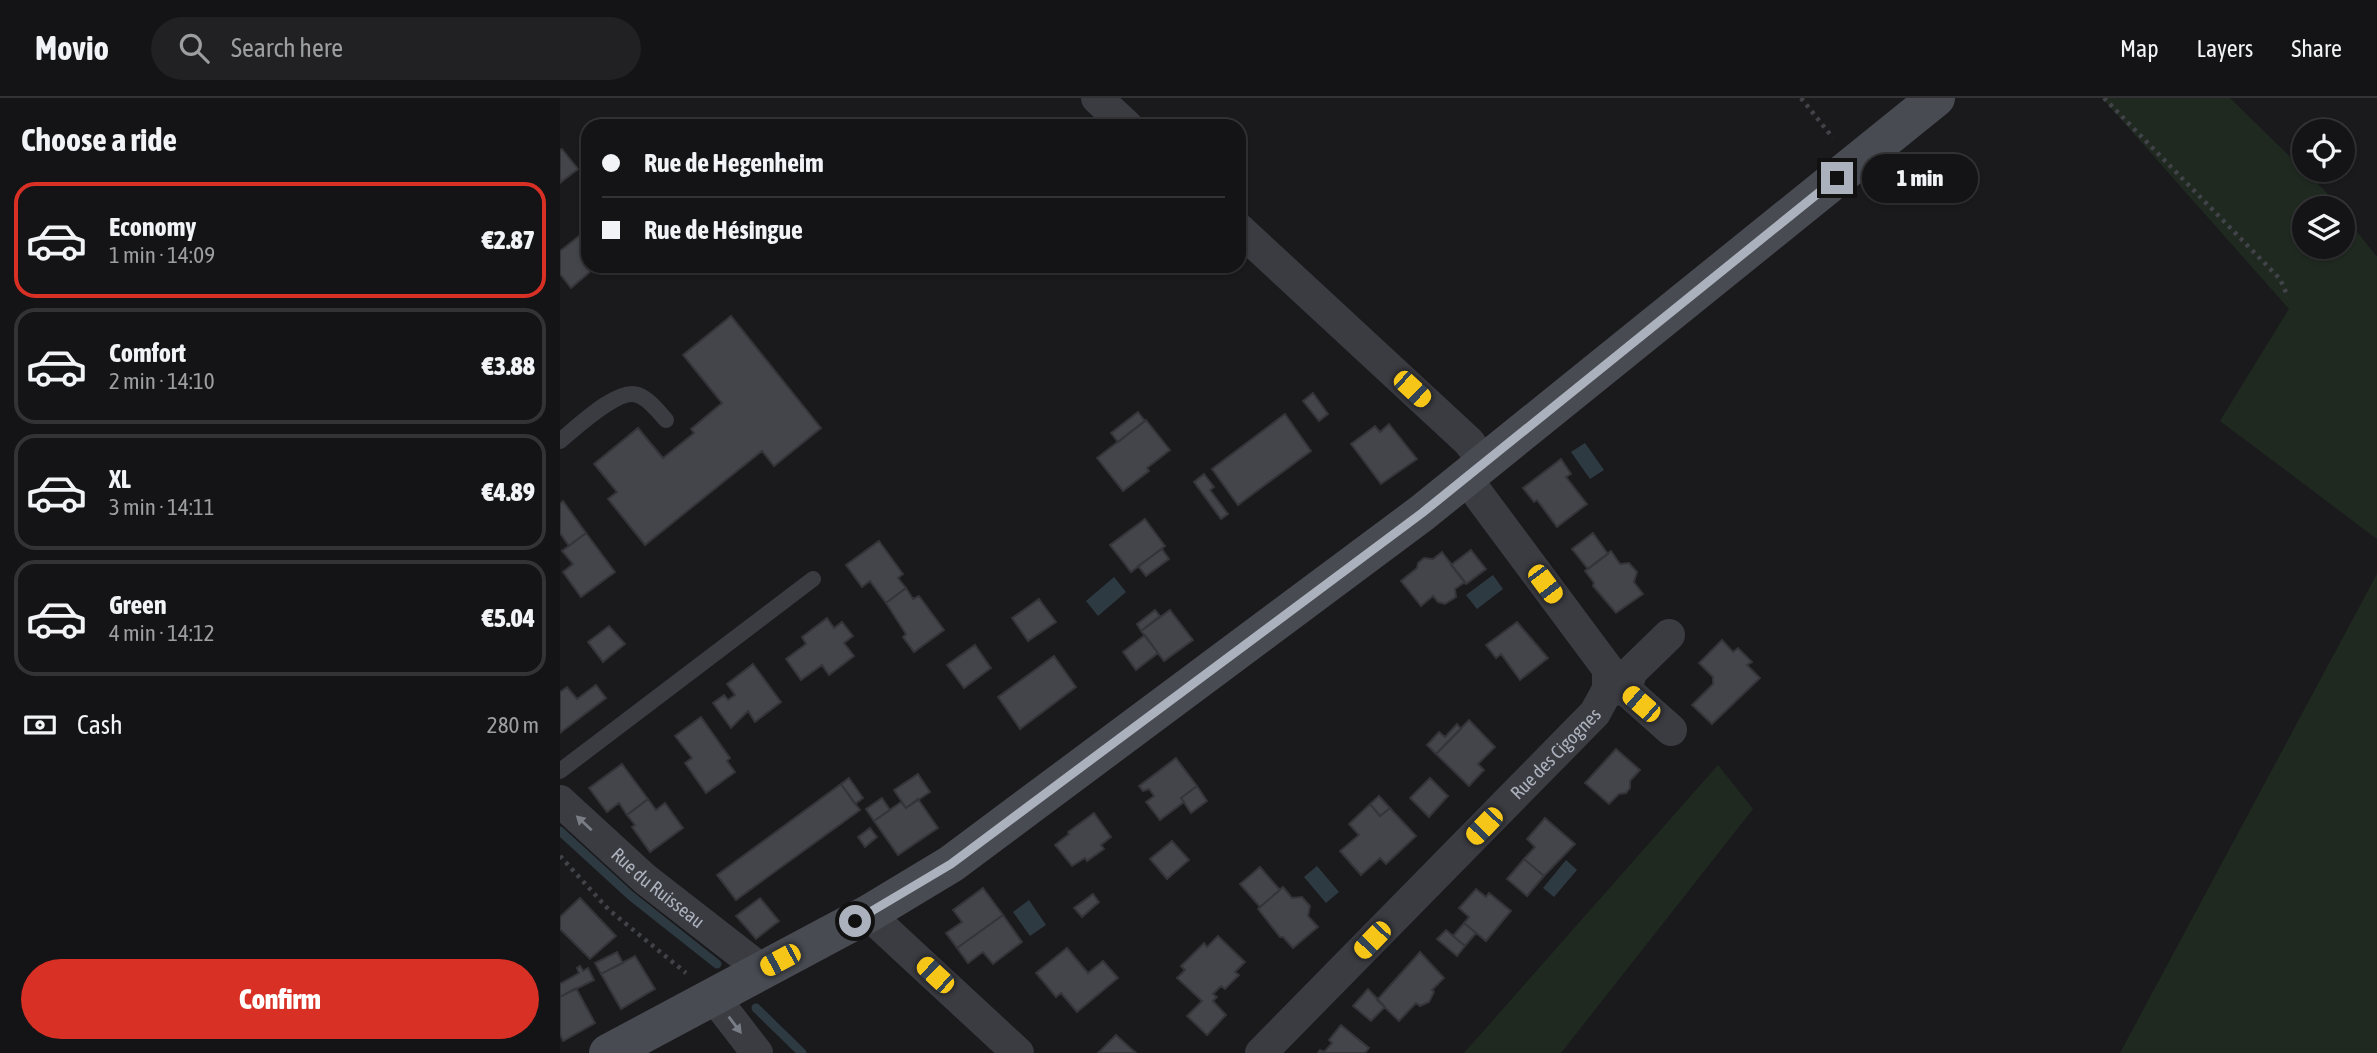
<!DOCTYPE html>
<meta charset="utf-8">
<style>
:root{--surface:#141416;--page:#212123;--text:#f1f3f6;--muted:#9d9ea1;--line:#333335;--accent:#d93025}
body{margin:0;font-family:"Asap Condensed",sans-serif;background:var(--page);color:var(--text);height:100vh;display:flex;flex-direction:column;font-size:26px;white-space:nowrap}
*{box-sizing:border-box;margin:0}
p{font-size:23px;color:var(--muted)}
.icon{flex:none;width:38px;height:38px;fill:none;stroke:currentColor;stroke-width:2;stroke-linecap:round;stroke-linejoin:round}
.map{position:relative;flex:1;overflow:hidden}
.details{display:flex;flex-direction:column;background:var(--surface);width:560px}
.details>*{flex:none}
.hud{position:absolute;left:21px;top:21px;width:665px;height:154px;border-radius:21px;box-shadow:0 2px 5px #0004,0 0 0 2px var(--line);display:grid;align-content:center;height:154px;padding:0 21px;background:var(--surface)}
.buttons{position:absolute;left:1732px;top:21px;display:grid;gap:14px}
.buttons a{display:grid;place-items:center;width:63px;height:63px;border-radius:50%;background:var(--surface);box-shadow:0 2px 5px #0004,0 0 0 2px var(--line);font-size:35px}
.end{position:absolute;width:32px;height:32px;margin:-16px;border:9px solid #acb2bd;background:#111;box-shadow:0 0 0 4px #111}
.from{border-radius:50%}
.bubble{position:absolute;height:49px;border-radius:24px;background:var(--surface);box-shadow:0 2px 5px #0004,0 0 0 2px var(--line);font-size:23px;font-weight:800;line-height:49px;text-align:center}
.car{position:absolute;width:21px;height:42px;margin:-21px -10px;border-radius:9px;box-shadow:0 0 5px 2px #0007;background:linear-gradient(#f5c518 24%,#345 0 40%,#f5c518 0 76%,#345 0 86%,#f5c518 0)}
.hud b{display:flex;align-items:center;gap:24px;height:66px;font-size:26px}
.hud b+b{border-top:2px solid var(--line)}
.hud i{width:18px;height:18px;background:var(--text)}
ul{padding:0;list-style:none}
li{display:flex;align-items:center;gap:21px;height:116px;margin:0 14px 10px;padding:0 7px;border:4px solid var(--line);border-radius:21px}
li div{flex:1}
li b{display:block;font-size:26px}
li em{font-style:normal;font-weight:800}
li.on{border-color:var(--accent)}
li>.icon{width:63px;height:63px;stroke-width:1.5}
h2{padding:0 21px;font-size:32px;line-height:84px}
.pay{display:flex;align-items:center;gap:18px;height:77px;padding:0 21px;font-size:26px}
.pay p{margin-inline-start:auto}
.cta{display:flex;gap:14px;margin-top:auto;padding:14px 21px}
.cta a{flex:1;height:80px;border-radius:42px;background:var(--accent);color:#fff;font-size:28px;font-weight:800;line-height:80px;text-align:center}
header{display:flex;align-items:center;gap:42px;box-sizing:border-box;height:98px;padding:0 35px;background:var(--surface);border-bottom:2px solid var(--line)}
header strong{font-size:33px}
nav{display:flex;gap:38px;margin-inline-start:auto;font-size:24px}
.search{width:490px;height:63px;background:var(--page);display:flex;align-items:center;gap:18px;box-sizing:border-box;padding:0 24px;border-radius:38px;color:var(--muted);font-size:26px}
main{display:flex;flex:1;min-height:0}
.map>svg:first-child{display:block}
</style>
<header>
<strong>Movio</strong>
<div class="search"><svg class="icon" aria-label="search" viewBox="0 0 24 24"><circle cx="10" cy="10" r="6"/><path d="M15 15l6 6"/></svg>Search here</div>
<nav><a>Map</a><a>Layers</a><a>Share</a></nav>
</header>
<main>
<section class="details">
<h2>Choose a ride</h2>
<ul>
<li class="on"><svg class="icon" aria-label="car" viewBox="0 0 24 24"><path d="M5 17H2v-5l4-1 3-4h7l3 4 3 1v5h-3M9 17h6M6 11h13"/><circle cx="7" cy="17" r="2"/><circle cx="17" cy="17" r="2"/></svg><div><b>Economy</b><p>1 min · 14:09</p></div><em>€2.87</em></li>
<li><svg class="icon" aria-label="car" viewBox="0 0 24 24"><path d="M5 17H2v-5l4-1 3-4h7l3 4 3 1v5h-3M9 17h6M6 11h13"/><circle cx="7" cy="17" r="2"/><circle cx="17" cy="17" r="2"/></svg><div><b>Comfort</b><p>2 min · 14:10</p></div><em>€3.88</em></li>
<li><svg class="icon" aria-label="car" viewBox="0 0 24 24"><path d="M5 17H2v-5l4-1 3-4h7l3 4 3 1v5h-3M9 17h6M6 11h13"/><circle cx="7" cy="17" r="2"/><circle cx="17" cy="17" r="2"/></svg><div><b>XL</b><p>3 min · 14:11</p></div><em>€4.89</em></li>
<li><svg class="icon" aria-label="car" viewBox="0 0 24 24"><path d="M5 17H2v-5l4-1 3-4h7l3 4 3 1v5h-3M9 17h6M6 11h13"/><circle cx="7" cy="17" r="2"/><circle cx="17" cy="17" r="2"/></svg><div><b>Green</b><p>4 min · 14:12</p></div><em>€5.04</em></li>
</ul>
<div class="pay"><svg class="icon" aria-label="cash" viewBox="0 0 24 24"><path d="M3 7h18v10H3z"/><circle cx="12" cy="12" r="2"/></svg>Cash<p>280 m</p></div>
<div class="cta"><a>Confirm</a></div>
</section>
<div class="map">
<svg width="1817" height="955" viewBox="0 0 1817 955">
<rect width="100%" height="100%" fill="#1a1a1d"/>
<!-- green -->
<path fill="#1f2920" d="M1542,0H1670L1766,94L1779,110H1745V149H1783V116L1817,159V441L1660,323L1729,211Z
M1817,476V955H1560Z
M1158,667L1193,711L1001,955H904Z"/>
<!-- water -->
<path fill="#2e3a42" d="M1025,345L1044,372L1030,381L1011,354Z
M933,477L943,491L917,511L906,497Z
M554,479L566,494L538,518L526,503Z
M1006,762L1017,772L994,799L983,790Z
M757,768L779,794L766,805L744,779Z
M469,802L486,827L470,838L453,814Z"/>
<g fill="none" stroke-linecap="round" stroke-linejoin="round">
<!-- stream -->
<path stroke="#2e3a42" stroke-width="9" d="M0,733L71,798L157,866
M196,910L242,955"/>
</g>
<!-- building -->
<path fill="#44454a" stroke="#343439" stroke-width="2" d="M2,51L18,71L0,85V52Z
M28,131V168H37L11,190L0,176V153Z
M171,218L261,330L214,368L202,353L85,447L48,401L57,394L34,366L78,330L103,360L134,335L131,331L162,305L123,257Z
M753,295L768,316L759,323L743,303Z
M578,314L585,323L558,344L551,335Z
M725,316L751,353L678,407L652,371Z
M586,322L610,352L587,370L589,373L563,393L537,360Z
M829,326L857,361L821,386L791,346L815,328L820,334Z
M1001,361L1011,376L1006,379L1027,406L997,429L977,402L974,404L963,390Z
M644,376L654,389L650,392L668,416L661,421L634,384Z
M3,403L26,435L9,448L0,435V406Z
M585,421L605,448L571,474L550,447Z
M26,435L55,474L21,499L3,474L13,466L2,453Z
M1033,435L1048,456L1028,471L1012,451Z
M319,443L343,476L338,480L346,490L326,505L310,483L302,489L286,467Z
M602,451L609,461L586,478L578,468Z
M911,452L926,471L906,486L891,467Z
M1051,453L1060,466L1069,465L1077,474L1074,484L1083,496L1056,515L1033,488L1034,485L1025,473Z
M882,454L905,484L895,491L896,499L885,506L878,504L873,498L861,508L841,483L857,470L858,465L864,460L873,461Z
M346,490L353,501L359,498L384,532L354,554L343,539L346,536L326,505Z
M479,501L496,524L468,543L452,520Z
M595,512L600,518L581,533L577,526Z
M610,512L633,542L604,563L581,533Z
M267,520L274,530L282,524L293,538L284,545L294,558L269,577L262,567L241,582L226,561L246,546L242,539Z
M957,524L988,560L960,582L941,556L936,560L926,547Z
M49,528L65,546L43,564L28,544Z
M585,537L598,555L576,572L563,554Z
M1162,542L1173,554L1178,550L1192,564L1187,567L1200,580L1152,626L1132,607L1153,586V579L1139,565Z
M415,547L431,570L404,590L387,567Z
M494,558L516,589L460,631L438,599Z
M193,566L221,604L195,624L188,613L171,630L153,605L164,597L168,602L175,597L167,586Z
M36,587L46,600L0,635V594L7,589L17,601Z
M141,619L170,660L167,663L175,674L146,695L125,665L132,660L115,638Z
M909,622L935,649L918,666L924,672L909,688L876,656Z
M897,626L901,631L876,656L867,647L879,634L885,639Z
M1056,651L1080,672L1070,683V690L1066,695L1059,696L1049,706L1025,685Z
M616,660L637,688L621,700L624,704L600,722L586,704L594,698L589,691L583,693L579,688Z
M62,666L88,701L67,717L59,705L47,714L29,690Z
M358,676L370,694L346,710L334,692Z
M289,680L303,700L295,706L281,686Z
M870,680L888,698L869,719L850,700Z
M281,686L300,712L176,802L157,777Z
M637,688L647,703L631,715L621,700Z
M819,698L830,710L820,718L810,706Z
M322,700L330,712L314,723L306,711Z
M88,701L96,712L105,705L123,730L90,754L72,729L75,727L67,717Z
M358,701L378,730L338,757L314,723L341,704L346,710Z
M810,706L820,718L830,710L856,738L826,766L820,760L801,777L780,753L799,737L789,726Z
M534,715L551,739L541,747L544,751L527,763L525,760L512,768L495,747L509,736L508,734Z
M985,720L1015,746L984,778L964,761L975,749L967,741Z
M310,730L317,739L305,749L298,739Z
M612,743L629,762L607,781L590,761Z
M964,761L984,778L967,798L947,781Z
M700,769L720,792L700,809L680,786Z
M723,789L732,800L742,799L750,808L748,818L758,829L733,850L723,839H720L698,811Z
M423,790L443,817L397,850L386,835L402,824L393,812Z
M916,791L926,799L929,795L951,813L926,843L904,825L909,819L899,810Z
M533,796L539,804L522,819L514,810Z
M20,800L56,838L30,861L0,831V819Z
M200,800L219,823L196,841L176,818Z
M443,817L462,844L433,866L423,854L408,865L397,850Z
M904,825L916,835L905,848L893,838Z
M886,832L905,848L897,858L877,841Z
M658,838L685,864L675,874L679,877L665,891L661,888L653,896L657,899L653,903L666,917L647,937L627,918L642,903L617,880L625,872L621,868L644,845L647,849Z
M507,850L528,875L543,863L558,880L517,914L501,895L496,899L476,875Z
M57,854L63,865L41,876L35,865Z
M860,854L884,880L872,892L874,894L869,904L860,908L856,905L839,923L817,902Z
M75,858L95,891L61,911L41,876Z
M20,868L23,873L28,870L34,882L0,899V886L19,875L17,870Z
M16,890L35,925L3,943L0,936V899Z
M808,891L825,909L811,923L793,908Z
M781,927L809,950L805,955H758L760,952L764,954L772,945L769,942Z
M556,937L576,955H538Z"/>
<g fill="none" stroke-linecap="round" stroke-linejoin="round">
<!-- path -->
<path stroke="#414349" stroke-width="4.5" stroke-dasharray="3.5 5" stroke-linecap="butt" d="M1241,0L1273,40
M1544,0L1720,181L1728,199
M0,758L49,812L126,875"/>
<!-- service -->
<path stroke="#3b3c42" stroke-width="16" d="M0,343C16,330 58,289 78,297C89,301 98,313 106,322
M0,673L253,481"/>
<!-- minor -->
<g stroke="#3b3c42" stroke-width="32">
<path d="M537,0L567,28"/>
<path d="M679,131L909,344L924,365"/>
<path d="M1048,591L1066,592L1111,632"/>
<path d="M1066,592L1071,574L1109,537"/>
<path id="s1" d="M0,703L85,781L202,872"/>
<path d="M308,816L458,955"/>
<path d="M153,898L197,955"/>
<path id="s2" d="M701,955L1035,615L1048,591V571L906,380"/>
</g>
<!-- secondary -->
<path stroke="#484b52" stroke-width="38" d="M48,955L308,816L391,766L862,415L1376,0"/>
</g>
<!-- one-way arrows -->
<defs><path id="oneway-solid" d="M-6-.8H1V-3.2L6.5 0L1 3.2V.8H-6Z" transform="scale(1.75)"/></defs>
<g fill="#797d86">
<use href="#oneway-solid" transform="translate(24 725) rotate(-137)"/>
<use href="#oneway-solid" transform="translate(175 927) rotate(53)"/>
</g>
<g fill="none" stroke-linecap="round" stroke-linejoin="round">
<!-- route -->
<path stroke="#acb2bd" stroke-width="9" d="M295,823L391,766L862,415L1277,80"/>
</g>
<g text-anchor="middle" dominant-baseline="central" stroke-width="6" stroke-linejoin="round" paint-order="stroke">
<!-- street labels -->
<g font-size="19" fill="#acb2bd" stroke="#151518">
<text stroke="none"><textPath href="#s2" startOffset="420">Rue des Cigognes</textPath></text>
<text stroke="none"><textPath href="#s1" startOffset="131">Rue du Ruisseau</textPath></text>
</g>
</g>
</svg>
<div class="buttons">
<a><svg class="icon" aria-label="locate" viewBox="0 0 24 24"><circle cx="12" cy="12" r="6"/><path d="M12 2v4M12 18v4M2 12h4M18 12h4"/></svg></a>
<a><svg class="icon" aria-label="layers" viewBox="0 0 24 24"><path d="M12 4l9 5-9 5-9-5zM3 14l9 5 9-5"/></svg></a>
</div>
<i class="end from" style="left:295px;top:823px"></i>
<i class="end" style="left:1277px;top:80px"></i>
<div class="bubble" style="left:1302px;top:56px;width:116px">1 min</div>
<i class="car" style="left:852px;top:291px;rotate:133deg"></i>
<i class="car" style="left:985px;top:486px;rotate:143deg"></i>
<i class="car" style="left:1081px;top:606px;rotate:311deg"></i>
<i class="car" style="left:924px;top:728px;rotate:224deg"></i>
<i class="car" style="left:812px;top:842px;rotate:224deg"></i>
<i class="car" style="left:220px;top:862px;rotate:242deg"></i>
<i class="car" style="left:375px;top:877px;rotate:313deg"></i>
<div class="hud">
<b><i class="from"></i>Rue de Hegenheim</b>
<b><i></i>Rue de Hésingue</b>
</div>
</div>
</main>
